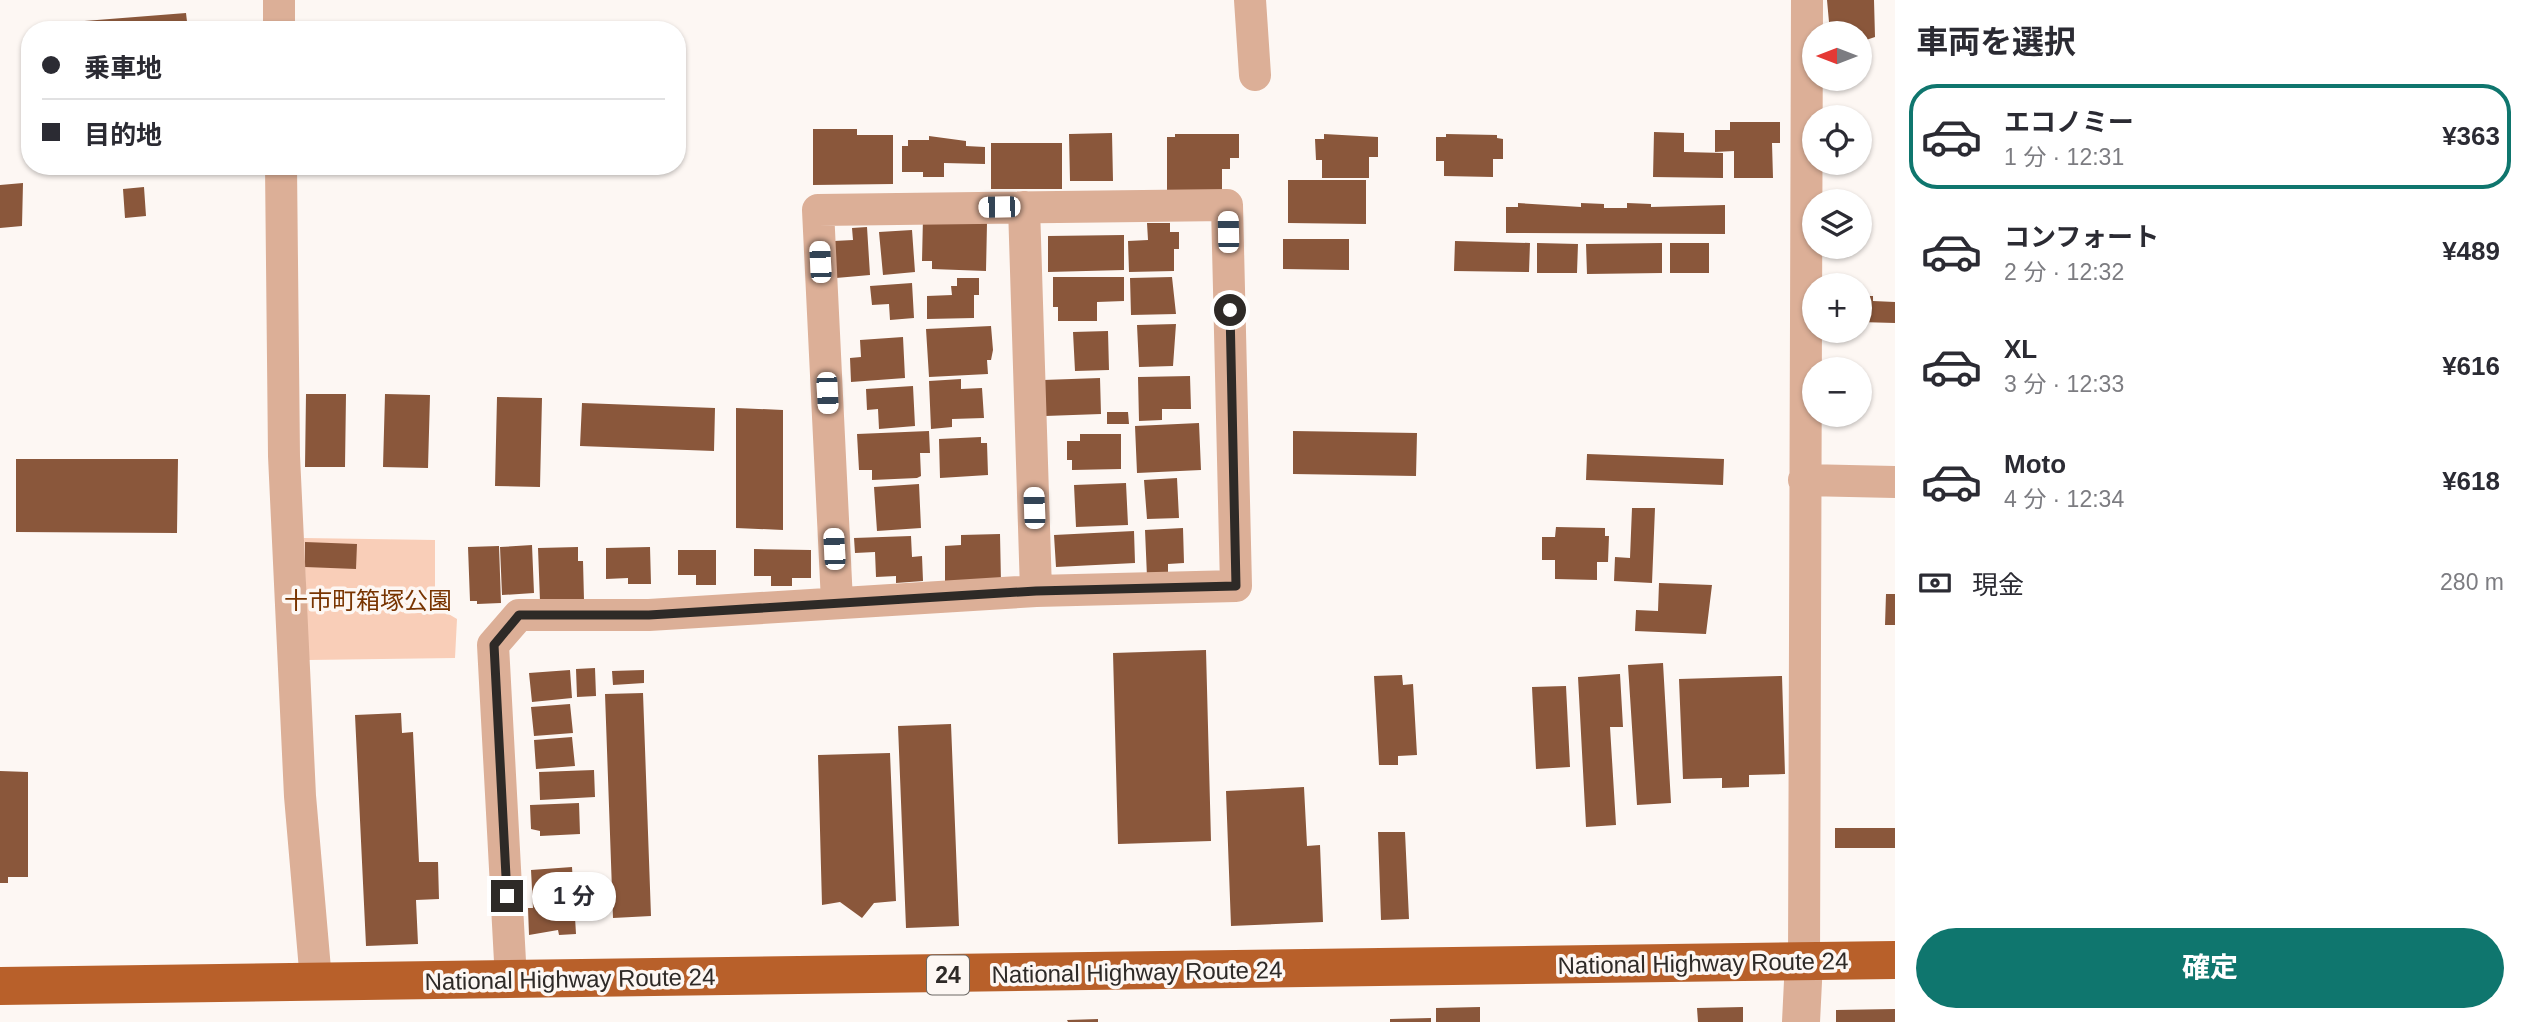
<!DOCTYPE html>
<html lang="ja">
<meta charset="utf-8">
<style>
:root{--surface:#fff;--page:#f2f2f3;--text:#2b2b33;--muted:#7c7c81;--line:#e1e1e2;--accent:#0f766e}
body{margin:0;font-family:Helvetica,"Noto Sans JP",sans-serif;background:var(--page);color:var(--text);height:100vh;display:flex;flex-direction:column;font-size:26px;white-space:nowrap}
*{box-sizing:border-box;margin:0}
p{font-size:23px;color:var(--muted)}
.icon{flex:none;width:38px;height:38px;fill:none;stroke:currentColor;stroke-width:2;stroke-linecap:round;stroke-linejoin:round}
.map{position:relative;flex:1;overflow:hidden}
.details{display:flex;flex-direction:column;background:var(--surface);width:630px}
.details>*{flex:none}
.banner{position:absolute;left:21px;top:21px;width:665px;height:154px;border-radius:28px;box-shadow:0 2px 5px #0004;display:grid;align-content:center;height:154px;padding:0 21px;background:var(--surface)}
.needle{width:46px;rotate:270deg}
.controls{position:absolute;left:1802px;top:21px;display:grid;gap:14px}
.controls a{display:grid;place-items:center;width:70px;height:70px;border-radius:50%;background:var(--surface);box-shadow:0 2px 5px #0004;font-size:35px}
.end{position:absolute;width:32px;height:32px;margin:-16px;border:9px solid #2e2a27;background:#fff;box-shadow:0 0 0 4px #fff}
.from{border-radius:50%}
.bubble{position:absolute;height:49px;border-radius:24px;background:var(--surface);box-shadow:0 2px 5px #0004;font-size:23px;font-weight:700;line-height:49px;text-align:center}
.car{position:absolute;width:21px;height:42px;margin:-21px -10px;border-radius:9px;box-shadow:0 0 5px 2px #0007;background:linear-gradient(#fff 24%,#345 0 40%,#fff 0 76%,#345 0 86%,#fff 0)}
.banner b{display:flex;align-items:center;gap:24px;height:66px;font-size:26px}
.banner b+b{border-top:2px solid var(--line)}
.banner i{width:18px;height:18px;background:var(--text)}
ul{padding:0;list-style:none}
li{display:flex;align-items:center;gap:21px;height:105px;margin:0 14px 10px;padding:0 7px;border:4px solid transparent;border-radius:28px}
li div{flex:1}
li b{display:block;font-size:26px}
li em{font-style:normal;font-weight:700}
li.current{border-color:var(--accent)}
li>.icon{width:63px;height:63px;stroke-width:1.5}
h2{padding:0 21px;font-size:32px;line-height:84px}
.pay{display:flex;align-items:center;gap:18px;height:77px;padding:0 21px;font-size:26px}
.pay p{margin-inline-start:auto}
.button{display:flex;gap:14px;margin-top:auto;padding:14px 21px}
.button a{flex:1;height:80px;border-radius:42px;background:var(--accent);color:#fff;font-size:28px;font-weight:700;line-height:80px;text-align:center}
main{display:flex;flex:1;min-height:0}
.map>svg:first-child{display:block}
</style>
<main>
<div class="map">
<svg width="1895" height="1022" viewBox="0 0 1895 1022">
<rect width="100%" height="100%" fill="#fdf7f3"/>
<!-- green -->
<path fill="#f9ceb8" d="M304,538L435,540V606L457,619L455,658L308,660Z"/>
<!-- building -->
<path fill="#8a573b" d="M1827,0H1874L1875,37L1860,42V33H1830Z
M186,13L188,30H59V23Z
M1730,122H1780V143H1772L1773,178H1734V151L1715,152V130H1730Z
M813,129H857V135H893V184L813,185Z
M1654,132L1684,133V152L1723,153V178L1653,177Z
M1112,133L1113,181H1070L1069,134Z
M1175,134H1239V158H1230V169H1222V190H1167V137H1175Z
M1324,134L1378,137V157H1369V178H1322V160H1316L1315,139H1324Z
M1446,134L1497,135V138L1503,139V159H1493V177L1444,176V161H1436V137H1446Z
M929,136L966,141V146L985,147V164L944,163V177H923V172H902V146H908V140H929Z
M991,143H1062V189H991Z
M1288,180H1366V224L1288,223Z
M23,183L22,226L0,228V185Z
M144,187L146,216L125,218L123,189Z
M1518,203L1581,207V203L1604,204V208H1627V203L1651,204V207L1725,205V234L1506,233V207H1518Z
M923,217L987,223L986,271L932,269V261H922Z
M1147,223H1170V232H1179V249H1174V271L1129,272L1128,241L1148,240Z
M867,227L870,275L836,278L834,241L853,240L852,228Z
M912,230L915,272L883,275L879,232Z
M1124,235V270L1048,272V236Z
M1283,239H1349V270L1283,269Z
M1455,241L1530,243L1529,272L1454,271Z
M1537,243L1578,244L1577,273H1537Z
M1662,243V273L1587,274L1586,244Z
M1670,243H1709V273H1670Z
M1053,277H1124V301L1097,302V321H1058V307H1053Z
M1172,277L1176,314L1131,315L1130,278Z
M957,278H979V295H974V318L927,319V296L952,295L951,286H957Z
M912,283L914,318L890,320L889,304L872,305L870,286Z
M1860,296H1873V301L1895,302V323L1860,322Z
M1176,324L1173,366L1139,367L1137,325Z
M991,326L993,350L991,360H987L988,374L929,377L926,329Z
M1108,331L1109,370L1075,371L1073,332Z
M903,337L905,378L851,382L850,358L861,357L860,340Z
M1190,376L1191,409H1162V420L1139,421L1138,377Z
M1100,378L1101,414L1045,416L1043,380Z
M961,379V389L982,388L984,418L952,419V427L931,429L929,381Z
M913,386L915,426L879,429L878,409L867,410L866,389Z
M306,394H346L345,467H305Z
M385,394L430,395L428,468L383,467Z
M497,397L542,398L540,487L495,486Z
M582,403L715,408L714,451L580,446Z
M736,408L783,410V530L736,528Z
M1107,412H1128L1129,424H1107Z
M1199,423L1201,470L1137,473L1135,426Z
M929,431L930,453H920L921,476L917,478L872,480V470H859L857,434Z
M1293,431L1417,433L1416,476L1293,474Z
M1080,434H1121V469L1072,470V460H1067V441H1080Z
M981,437V443H987L988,475L940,478L939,439Z
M1587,454L1724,459L1723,485L1586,480Z
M16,459H178L177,533L16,532Z
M1177,478L1179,518L1147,519L1144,480Z
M1126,483L1128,525L1076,527L1074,485Z
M919,484L921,528L877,531L874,487Z
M1632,508H1655L1652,583L1614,581L1615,557L1630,558Z
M1556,527L1605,528V536H1609L1608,562H1597V580L1555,579V560H1542V537H1555Z
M1183,528L1184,563L1168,564V575L1147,577L1145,530Z
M1134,531L1135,563L1056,567L1054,535Z
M1000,534L1001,583L945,584V546L961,545V535Z
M911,536L912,557L922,556L923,581L896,583V576L876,577L875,552L855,553L854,538Z
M305,542L357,544L356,569L305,567Z
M532,545L534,593L502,595L500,547Z
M499,546L501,603L477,604V601H470L468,547Z
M578,547V561H583L584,600L540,601L538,548Z
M650,547L651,584H628V578L606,579V548Z
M754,549L811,550V578H792V586H771V576H754Z
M678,550H716V585H696V575H678Z
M1659,583L1712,585L1706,634L1635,631L1636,610L1658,611Z
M1886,594H1895V625H1885Z
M1206,650L1211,841L1118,844L1113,653Z
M1663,663L1671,803L1637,805L1628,665Z
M595,668L596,696L577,697L576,669Z
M570,670L572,698L532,702L529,673Z
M644,670V683L613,685L612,671Z
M1620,674L1623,727H1610L1616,825L1586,827L1578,677Z
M1402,675L1403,685L1413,684L1417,755L1398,756V765H1379L1374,676Z
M1782,676L1785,774L1749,775V787L1722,788V778L1683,779L1679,679Z
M1566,686L1570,767L1536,769L1532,687Z
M643,693L651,916L613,918L605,694Z
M570,704L573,733L534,736L531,707Z
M401,713L402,733L413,732L419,862H438L439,899L416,900L418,944L366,946L355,715Z
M951,724L959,926L906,928L898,726Z
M572,737L575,766L536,769L534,740Z
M890,753L896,901L874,903L862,918L840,902L822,905L818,755Z
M594,770L595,797L540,800L539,772Z
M0,771L28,772V877H8V883H0Z
M1304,787L1307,846L1320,845L1323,922L1231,926L1226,791Z
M579,803L580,834L540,836V831L531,829L530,805Z
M1835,828H1895V848H1835Z
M1378,832H1405L1409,919L1381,920Z
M572,867L576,934L559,935L558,930L529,935L528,908H533L531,870Z
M1480,1007V1022H1436V1008Z
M1743,1007V1022H1698L1697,1008Z
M1895,1009V1022H1836V1010Z
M1431,1018V1022H1390V1019Z
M1098,1019V1022H1068L1067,1020Z"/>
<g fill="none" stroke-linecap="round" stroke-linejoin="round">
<!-- minor -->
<path stroke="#dcaf97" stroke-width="32" d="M279,0V30
M1250,0L1255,75
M281,166L284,456L300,796L316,981
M1024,207L1036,591
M1804,480L1895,482
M1804,961L1807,0
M511,980L493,645L519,615H649L1036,591L1236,586L1227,205L818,210L837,602"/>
<!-- tertiary -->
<path stroke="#dcaf97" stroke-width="38" d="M1801,1022L1804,961"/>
<!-- trunk -->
<path stroke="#b8602a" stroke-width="38" d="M0,986L1895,960"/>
</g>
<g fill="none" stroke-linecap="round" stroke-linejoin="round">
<!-- route -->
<path stroke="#2e2a27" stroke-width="9" d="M507,896L494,645L519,615H649L1036,591L1236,586L1230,310"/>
</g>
<g text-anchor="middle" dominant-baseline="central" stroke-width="7" stroke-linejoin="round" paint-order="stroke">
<!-- shield labels -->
<rect fill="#fdf7f3" stroke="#6c6864" stroke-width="2" x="927" y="955.5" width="42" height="39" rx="5"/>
<g font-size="23" font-weight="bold" fill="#2e2a27">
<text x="948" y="975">24</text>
</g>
<!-- park labels -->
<g font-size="24" fill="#783401" stroke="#fdf7f3">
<text x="368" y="600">十市町箱塚公園</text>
</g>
<!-- street labels -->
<g font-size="24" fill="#2e2a27" stroke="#fdf7f3">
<text transform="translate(1703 963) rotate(-1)">National Highway Route 24</text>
<text transform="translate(1137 972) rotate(-1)">National Highway Route 24</text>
<text transform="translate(570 979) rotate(-1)">National Highway Route 24</text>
</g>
</g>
</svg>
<div class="controls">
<a><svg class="needle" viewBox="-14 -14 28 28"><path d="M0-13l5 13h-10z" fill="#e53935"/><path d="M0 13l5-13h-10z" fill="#7c7c81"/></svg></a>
<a><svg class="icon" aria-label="locate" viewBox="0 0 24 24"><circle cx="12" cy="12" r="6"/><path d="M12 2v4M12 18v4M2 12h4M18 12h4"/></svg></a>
<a><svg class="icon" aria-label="layers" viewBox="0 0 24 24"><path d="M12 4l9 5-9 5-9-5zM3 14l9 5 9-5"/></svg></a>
<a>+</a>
<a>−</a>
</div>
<i class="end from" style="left:1230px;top:310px"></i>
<i class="end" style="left:507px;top:896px"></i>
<div class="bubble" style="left:532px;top:872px;width:84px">1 分</div>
<i class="car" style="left:999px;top:207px;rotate:269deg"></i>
<i class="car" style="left:1228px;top:232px;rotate:359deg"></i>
<i class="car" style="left:820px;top:262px;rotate:357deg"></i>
<i class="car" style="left:827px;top:393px;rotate:177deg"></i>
<i class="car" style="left:1034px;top:508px;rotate:358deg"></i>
<i class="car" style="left:834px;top:549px;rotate:357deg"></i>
<div class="banner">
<b><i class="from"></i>乗車地</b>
<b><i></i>目的地</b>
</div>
</div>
<section class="details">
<h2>車両を選択</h2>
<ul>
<li class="current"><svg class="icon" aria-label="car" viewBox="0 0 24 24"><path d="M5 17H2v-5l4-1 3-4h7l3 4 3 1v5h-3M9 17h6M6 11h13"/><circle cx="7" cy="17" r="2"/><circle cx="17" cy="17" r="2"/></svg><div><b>エコノミー</b><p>1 分 · 12:31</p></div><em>¥363</em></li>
<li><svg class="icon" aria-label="car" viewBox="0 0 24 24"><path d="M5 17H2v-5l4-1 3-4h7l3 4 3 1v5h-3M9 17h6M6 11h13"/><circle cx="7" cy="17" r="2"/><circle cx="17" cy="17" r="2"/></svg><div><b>コンフォート</b><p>2 分 · 12:32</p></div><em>¥489</em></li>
<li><svg class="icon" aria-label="car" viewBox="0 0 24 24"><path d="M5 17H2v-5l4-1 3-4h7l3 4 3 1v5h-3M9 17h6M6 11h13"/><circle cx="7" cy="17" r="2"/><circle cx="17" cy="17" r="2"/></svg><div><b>XL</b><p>3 分 · 12:33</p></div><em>¥616</em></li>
<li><svg class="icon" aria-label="car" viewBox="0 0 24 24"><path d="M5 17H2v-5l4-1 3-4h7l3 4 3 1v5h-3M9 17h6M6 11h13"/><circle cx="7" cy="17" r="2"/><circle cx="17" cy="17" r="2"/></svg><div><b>Moto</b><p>4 分 · 12:34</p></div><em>¥618</em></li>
</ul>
<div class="pay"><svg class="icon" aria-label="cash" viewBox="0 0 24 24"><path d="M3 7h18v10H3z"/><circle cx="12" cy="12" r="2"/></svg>現金<p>280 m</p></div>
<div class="button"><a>確定</a></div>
</section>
</main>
